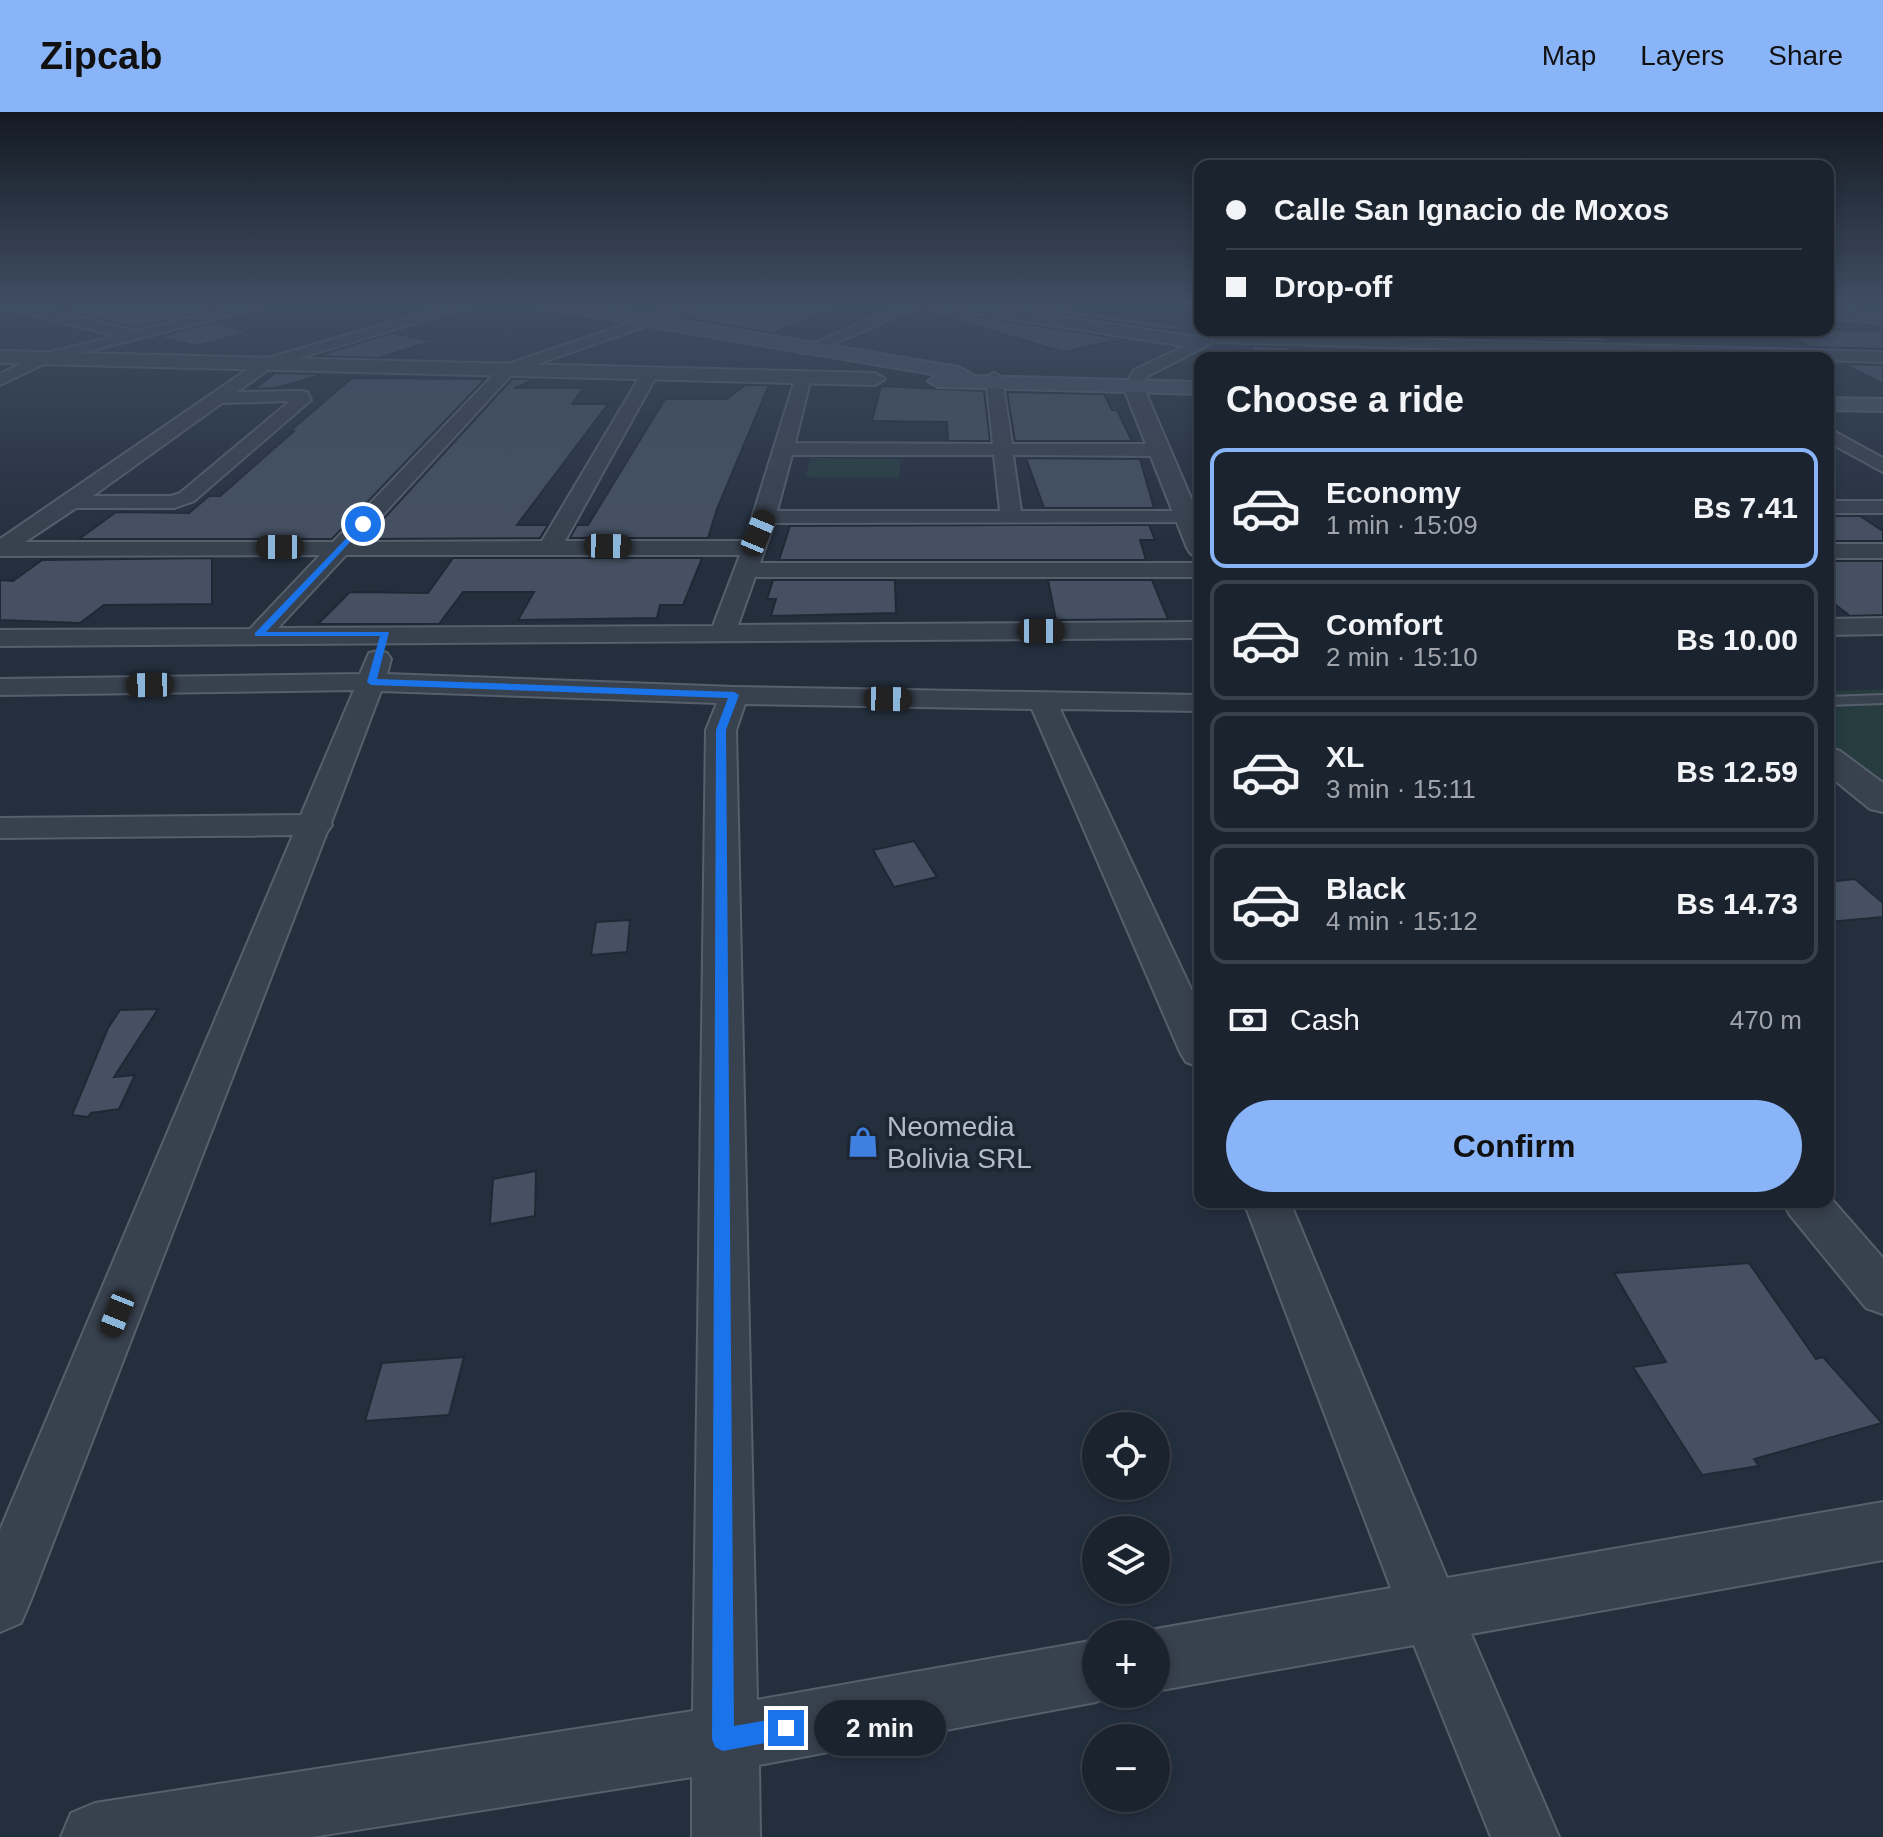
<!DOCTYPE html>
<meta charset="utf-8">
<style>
:root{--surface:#1b232e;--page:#282f3a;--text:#f1f3f6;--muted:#a0a4aa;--line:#39404a;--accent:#8ab4f8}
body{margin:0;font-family:Helvetica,sans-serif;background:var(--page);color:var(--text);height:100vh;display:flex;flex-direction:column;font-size:30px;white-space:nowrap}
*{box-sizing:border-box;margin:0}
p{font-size:26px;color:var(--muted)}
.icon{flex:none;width:44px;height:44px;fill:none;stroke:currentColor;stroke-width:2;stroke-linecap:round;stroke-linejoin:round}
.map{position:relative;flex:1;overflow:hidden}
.sheet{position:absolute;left:1194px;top:240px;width:640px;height:856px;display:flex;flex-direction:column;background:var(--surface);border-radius:16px;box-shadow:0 4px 12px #0003,0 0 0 2px var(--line)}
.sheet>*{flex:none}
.guide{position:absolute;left:1194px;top:48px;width:640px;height:176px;border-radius:16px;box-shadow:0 4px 12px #0003,0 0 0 2px var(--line);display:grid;align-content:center;height:176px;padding:0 32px;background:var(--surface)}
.fabs{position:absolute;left:1082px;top:1300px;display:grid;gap:16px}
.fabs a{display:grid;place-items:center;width:88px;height:88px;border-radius:50%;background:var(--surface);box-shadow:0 4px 12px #0003,0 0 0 2px var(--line);font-size:40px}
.end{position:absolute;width:36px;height:36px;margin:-18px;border:10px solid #1a73e8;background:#fff;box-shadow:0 0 0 4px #fff}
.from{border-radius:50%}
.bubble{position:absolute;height:56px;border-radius:28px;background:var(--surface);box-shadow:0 4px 12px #0003,0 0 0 2px var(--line);font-size:26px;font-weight:600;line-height:56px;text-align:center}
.car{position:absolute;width:24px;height:48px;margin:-24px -12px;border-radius:10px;box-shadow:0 0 6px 2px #0007;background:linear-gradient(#222 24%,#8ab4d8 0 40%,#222 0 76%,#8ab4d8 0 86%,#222 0)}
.guide b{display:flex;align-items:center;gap:28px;height:76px;font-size:30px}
.guide b+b{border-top:2px solid var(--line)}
.guide i{width:20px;height:20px;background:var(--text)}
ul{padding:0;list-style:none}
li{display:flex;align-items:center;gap:24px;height:120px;margin:0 16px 12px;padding:0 16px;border:4px solid var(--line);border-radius:16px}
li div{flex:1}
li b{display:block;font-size:30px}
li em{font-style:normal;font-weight:600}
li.active{border-color:var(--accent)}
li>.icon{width:72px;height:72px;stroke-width:1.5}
h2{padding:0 32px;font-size:36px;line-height:96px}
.pay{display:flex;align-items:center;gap:20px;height:88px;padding:0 32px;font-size:30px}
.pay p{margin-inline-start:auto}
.primary-button{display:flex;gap:16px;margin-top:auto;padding:16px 32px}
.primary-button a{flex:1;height:92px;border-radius:48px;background:var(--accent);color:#111;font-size:32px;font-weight:600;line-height:92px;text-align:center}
header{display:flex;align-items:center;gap:48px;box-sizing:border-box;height:112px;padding:0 40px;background:var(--accent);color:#111}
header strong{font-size:38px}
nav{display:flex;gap:44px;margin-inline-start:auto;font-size:28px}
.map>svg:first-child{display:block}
</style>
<header>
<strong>Zipcab</strong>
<nav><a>Map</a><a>Layers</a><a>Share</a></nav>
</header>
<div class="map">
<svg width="1883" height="1725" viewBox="0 0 1883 1725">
<rect width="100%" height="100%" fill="#242f3e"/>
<!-- green -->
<path fill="#263c3f" d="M811,346L901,347L899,366L805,365Z
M1883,577V671L1828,630V579Z"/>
<!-- building -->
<path fill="#455162" stroke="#1f2835" stroke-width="2" d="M68,191H207V199L135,216L67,199Z
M709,191H841L842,194L772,221L679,205Z
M990,191H1038L1177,213V216L1168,218Z
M927,194L935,198L1122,227L1064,240L926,199Z
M216,210L249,220L197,234L158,225Z
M1400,218H1593L1612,230L1404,224Z
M1777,218H1883V237L1810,235Z
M391,221L433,229L379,246L316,244Z
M1251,234L1289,235L1295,246H1257Z
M1414,239L1638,246H1419Z
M1843,252L1883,253V272Z
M275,261L324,262L276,276L254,277Z
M352,266L485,267L332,427H79L116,400L189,401L209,384H220L294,319H290Z
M512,267H535L514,276H583L572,292H608L517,413H548L540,426L365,427Z
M745,273H769L717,397L708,426H570L577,413H588L665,287H727Z
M881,274L984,279L990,329H948L947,310L872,309Z
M1007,280L1104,282L1112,298H1117L1132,329H1015Z
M1026,346L1140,347L1154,396H1044Z
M1828,404H1860L1883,419V429H1828Z
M1033,413H1149L1155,428H1140L1146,448H779L790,414Z
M212,446V492L104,493L80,511L0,508V468L13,469L42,448Z
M453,446H702L683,493H660L657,506L518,508L534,480H463L439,512H318L350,480L428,481Z
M1828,449H1883V503L1850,504L1828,487Z
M773,468H895L896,501L771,504L776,487H767Z
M1048,468H1152L1168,507L1056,508Z
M914,729L937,765L894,775L873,738Z
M1855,767L1883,791V805L1828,810V770Z
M630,808L627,840L591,843L596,810Z
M158,897L114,965L135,963L119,997L91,1001L88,1005L72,1003L108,916L120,898Z
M536,1059L535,1104L490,1112L493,1067Z
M1749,1151L1816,1247L1823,1245L1882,1311L1754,1347L1759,1354L1702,1363L1633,1255L1666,1250L1614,1161Z
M464,1245L449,1303L365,1309L382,1251Z"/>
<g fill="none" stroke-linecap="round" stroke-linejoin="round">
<defs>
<path id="service" d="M1883,583V591L1828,593V585Z"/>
<path id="minor" d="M0,191H20L135,219L252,191H278L50,249L0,273V262L38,243L117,224L0,195Z
M457,191H481L273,254L237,280L301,279L307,280L311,288L194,389L174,396H76L25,430H333L502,254L647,205L654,209L652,212L514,260L358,430L542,429L642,261L650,256L658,261L565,429H745L797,261L803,260L811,265L795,331L993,332L986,266L994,261L1002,266L1012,332H1157L1167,338L1157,344L1013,343L1021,399H1186L1194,400L1197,405L1194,410L774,411L760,451H1200V465H755L738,513L1200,510V526L0,534V518L250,517L320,443L0,444V427L261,248ZM290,289L180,381L171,384H93L222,291ZM792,343H994L1000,399H777ZM346,443H740L713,514L278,516Z
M907,191H927L813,241H801L799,238Z
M928,191H966L1204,226L1212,231L1146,265L1139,278L1133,279L1125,274L1134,258L1185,234L935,195Z
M1828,198L1883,203V211L1828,206Z
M1221,222L1883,240V250L1216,230L1213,227Z
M1828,316L1883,346V360L1828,330Z
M1828,389H1883V401H1828Z
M1828,432H1883V446H1828Z
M1883,506V522L1828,523V507Z
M378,539L387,541L391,547L387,562L734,575L1200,583V599L1060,597L1200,896V955L1186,950L1180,940L1032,597L745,592L736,618L757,1588L1096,1528V1582H1116L1096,1590L759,1653L760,1725H692V1665L312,1725H61L71,1701L95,1691L693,1599L706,618L717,591L381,579L331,711L332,713L327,720L30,1490L21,1511L0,1520V1418L293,723L0,726V706L301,703L354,578L0,583V567L360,562L369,541Z
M1828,1083L1883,1146V1202L1866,1196L1790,1103L1783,1090H1828Z
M1244,1090H1290L1447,1466L1883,1390V1448L1471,1522L1559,1725H1491L1414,1533L1156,1579V1522H1143L1156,1517L1391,1476Z"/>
<path id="tertiary" d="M681,191H706L653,213L647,214L639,209Z
M0,239L875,261L885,267L875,273L0,251Z
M1133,268L1143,274L1200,407V444L1191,442L1187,436L1123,274Z
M1828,635L1840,639L1883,671V700L1870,697L1828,663Z"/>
<path id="secondary" d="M535,191H575L959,255L975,264L1200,270V282L938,275L928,269L938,263L543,196Z
M1828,286L1883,287V299L1828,298Z"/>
</defs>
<!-- service casing -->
<use href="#service" stroke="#565f6c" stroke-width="4"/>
<!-- minor casing -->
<use href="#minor" stroke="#565f6c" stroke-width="4"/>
<!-- tertiary casing -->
<use href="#tertiary" stroke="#565f6c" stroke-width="4"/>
<!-- secondary casing -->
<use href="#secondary" stroke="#565f6c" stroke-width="4"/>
<!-- service -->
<use href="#service" fill="#38414e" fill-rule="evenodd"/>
<!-- minor -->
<use href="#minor" fill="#38414e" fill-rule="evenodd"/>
<!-- tertiary -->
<use href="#tertiary" fill="#38414e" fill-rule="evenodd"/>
<!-- secondary -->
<use href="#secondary" fill="#465061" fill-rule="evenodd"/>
</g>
<!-- sky -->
<linearGradient id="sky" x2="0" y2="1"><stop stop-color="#141a22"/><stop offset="0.44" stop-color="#3f4d63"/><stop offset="1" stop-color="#3f4d63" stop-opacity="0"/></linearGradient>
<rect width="1883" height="433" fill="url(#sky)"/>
<!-- route -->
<path fill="#1a73e8" d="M363,409L366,413L266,520H389L377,567L734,580L739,583L726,618L734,1614L786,1605L793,1608L797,1616L793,1624L786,1627L723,1639L715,1635L712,1627L716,618L728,586L371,573L367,570L380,524H255V521Z"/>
<!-- icons -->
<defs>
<symbol id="shop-bare" viewBox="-9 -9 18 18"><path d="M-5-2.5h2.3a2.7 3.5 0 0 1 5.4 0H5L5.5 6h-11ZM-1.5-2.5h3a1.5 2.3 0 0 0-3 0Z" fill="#3f7fe0" stroke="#1d2633" stroke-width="2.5" paint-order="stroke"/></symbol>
</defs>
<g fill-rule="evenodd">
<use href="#shop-bare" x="841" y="1008" width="44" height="44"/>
</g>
<g text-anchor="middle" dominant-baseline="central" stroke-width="8" stroke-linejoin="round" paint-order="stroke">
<!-- poi labels -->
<g font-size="28" fill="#b4bcc9" stroke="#1d2633" text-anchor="start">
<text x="887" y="1014">Neomedia<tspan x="887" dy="32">Bolivia SRL</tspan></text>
</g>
</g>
</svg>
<div class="fabs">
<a><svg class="icon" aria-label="locate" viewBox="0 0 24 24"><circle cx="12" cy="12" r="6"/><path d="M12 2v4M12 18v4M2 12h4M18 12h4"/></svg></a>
<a><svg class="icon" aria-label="layers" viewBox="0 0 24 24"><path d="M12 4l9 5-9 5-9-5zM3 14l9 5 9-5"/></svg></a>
<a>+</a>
<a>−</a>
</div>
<i class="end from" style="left:363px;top:412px"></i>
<i class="end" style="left:786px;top:1616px"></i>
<div class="bubble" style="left:814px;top:1588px;width:132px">2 min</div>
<i class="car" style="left:758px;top:421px;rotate:23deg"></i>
<i class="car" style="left:608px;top:434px;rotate:91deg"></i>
<i class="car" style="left:280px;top:435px;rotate:270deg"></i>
<i class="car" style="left:1041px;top:519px;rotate:90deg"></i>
<i class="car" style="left:150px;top:573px;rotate:269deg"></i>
<i class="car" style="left:888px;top:587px;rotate:91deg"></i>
<i class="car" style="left:117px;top:1202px;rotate:202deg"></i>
<div class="guide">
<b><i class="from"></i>Calle San Ignacio de Moxos</b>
<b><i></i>Drop-off</b>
</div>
<section class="sheet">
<h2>Choose a ride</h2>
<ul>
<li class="active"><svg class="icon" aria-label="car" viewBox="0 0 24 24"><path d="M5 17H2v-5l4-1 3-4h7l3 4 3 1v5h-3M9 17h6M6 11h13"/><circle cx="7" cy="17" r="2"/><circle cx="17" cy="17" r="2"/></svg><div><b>Economy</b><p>1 min · 15:09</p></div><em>Bs 7.41</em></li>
<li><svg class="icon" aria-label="car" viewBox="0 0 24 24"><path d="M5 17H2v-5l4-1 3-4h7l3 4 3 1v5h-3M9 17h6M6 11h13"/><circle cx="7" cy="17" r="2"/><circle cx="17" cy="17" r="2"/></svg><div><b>Comfort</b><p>2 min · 15:10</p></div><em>Bs 10.00</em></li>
<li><svg class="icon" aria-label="car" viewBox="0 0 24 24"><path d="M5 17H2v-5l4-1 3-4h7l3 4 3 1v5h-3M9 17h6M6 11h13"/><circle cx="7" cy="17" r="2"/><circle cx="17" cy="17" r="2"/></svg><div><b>XL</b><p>3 min · 15:11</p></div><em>Bs 12.59</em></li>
<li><svg class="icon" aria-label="car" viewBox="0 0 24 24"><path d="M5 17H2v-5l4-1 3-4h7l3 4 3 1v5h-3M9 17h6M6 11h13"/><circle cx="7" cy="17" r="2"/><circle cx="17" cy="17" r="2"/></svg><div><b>Black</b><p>4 min · 15:12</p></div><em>Bs 14.73</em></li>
</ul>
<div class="pay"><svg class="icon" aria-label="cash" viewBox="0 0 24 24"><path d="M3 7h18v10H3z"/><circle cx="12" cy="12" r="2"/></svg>Cash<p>470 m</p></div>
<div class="primary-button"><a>Confirm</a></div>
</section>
</div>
